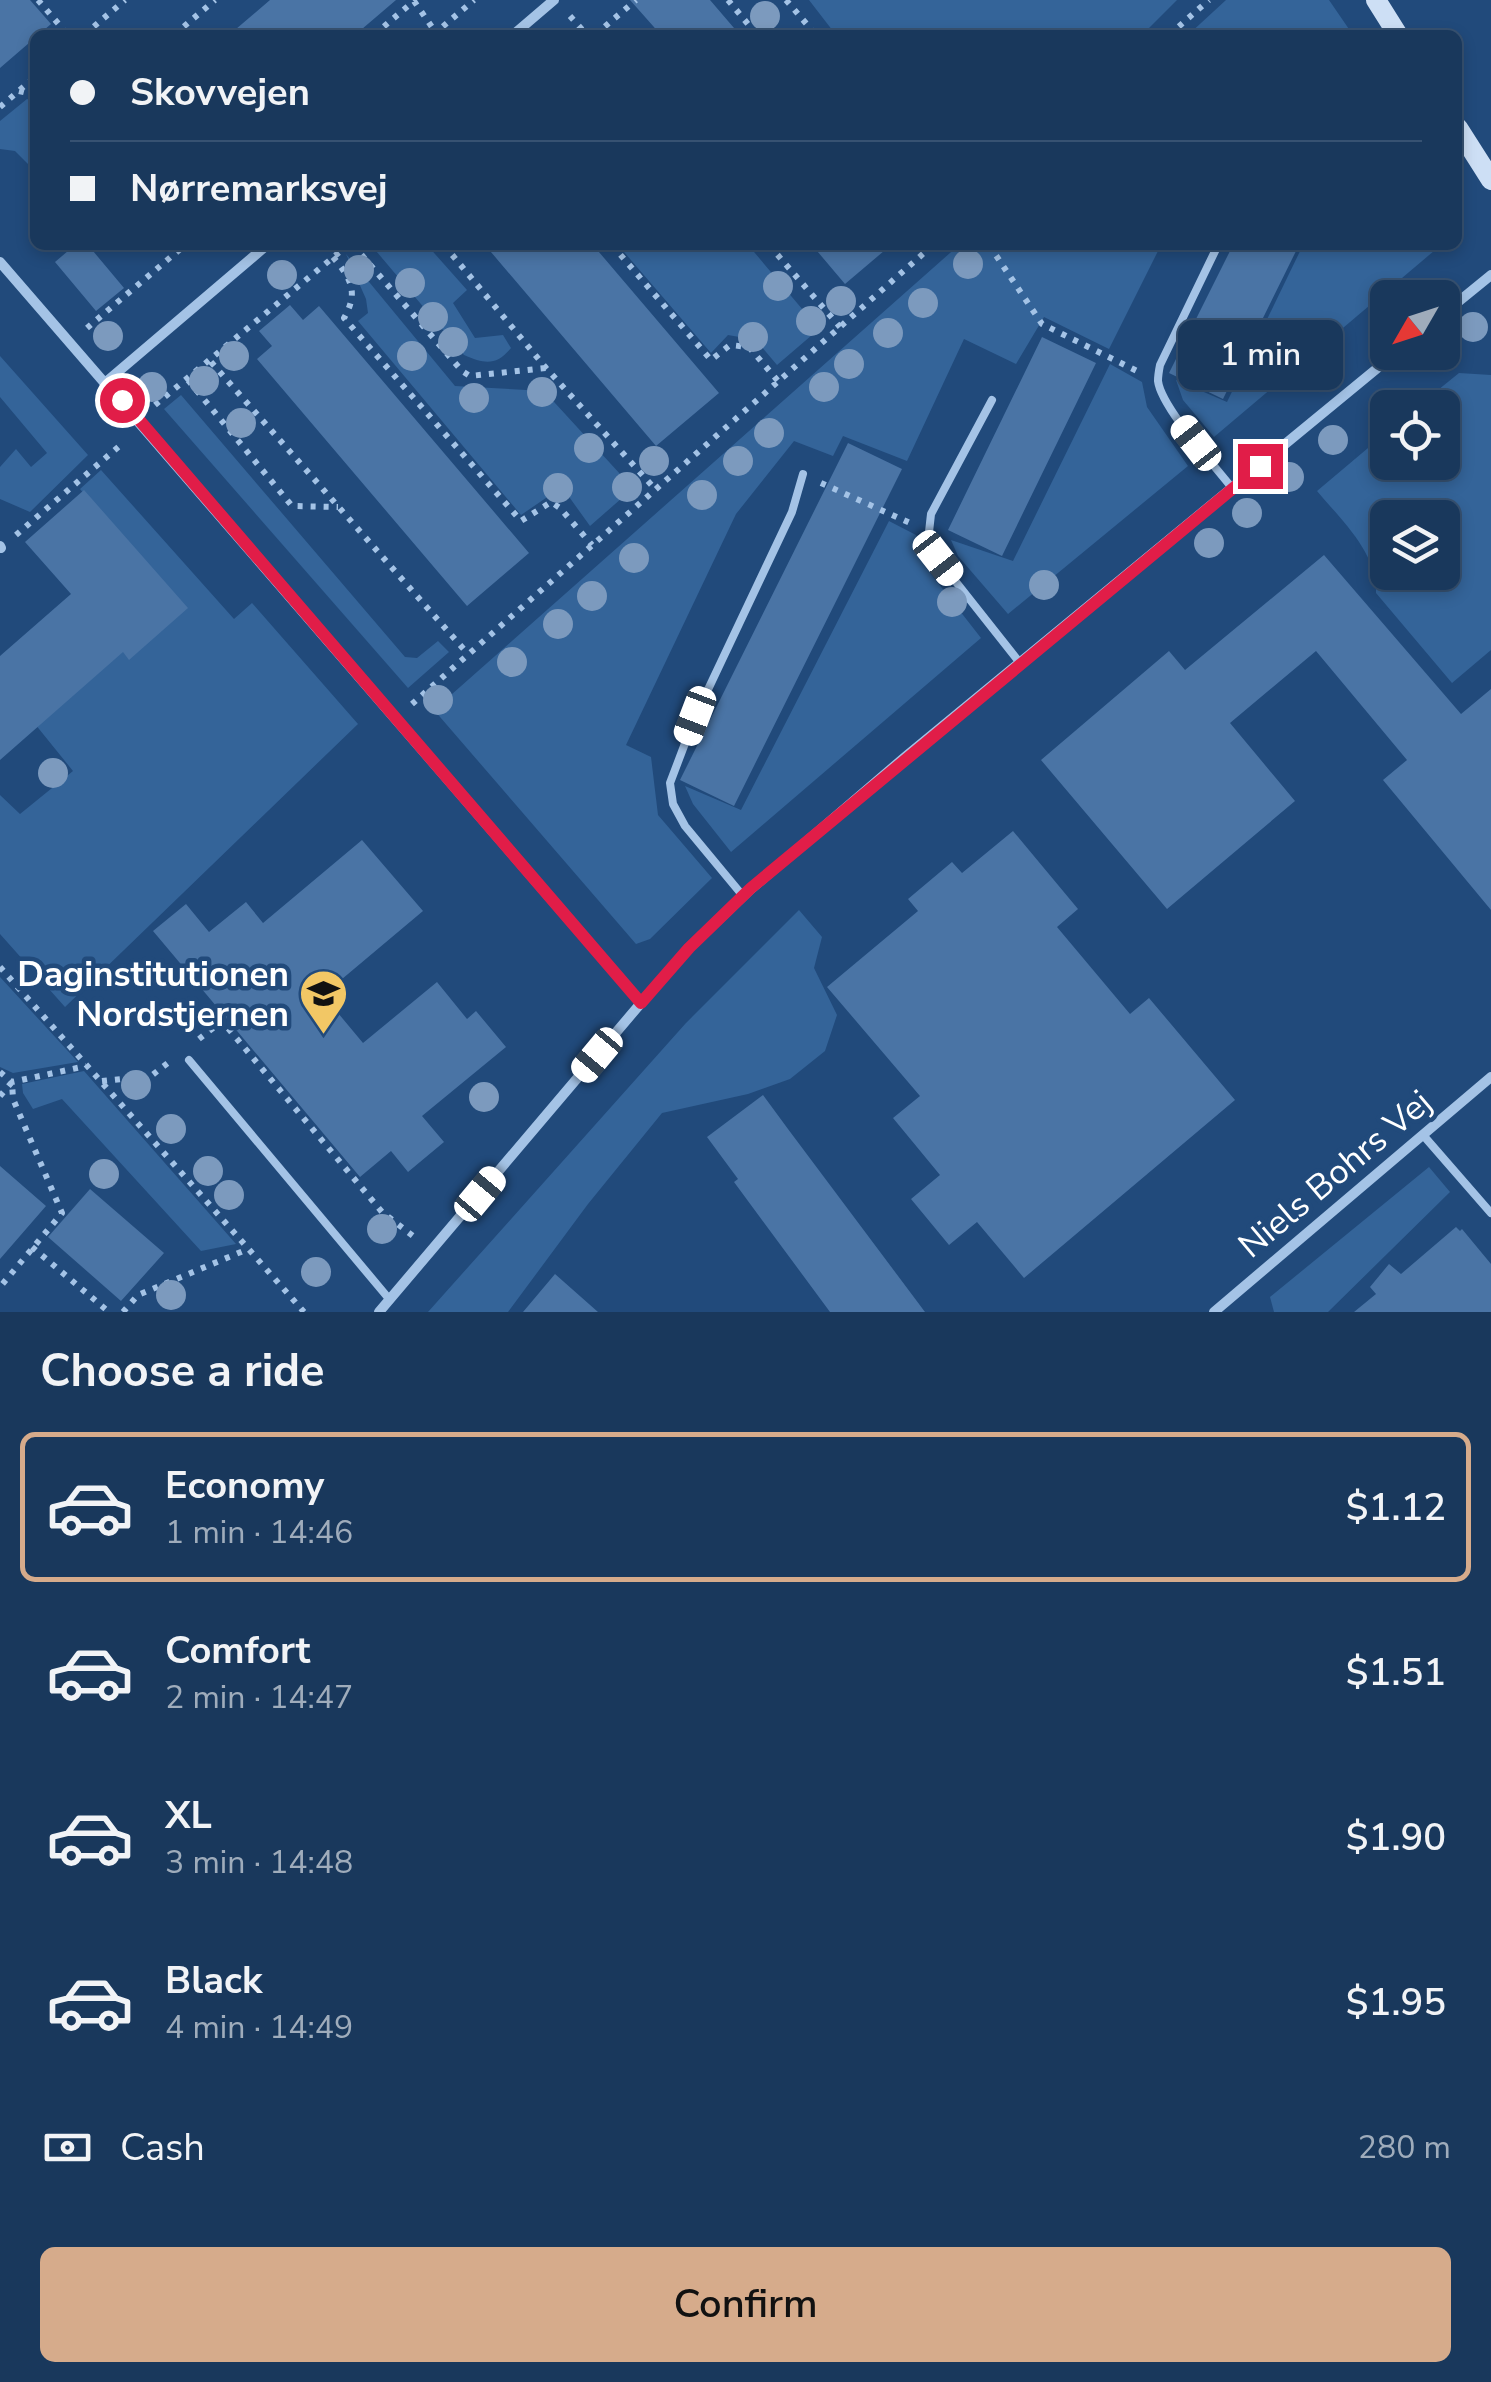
<!DOCTYPE html>
<meta charset="utf-8">
<style>
:root{--surface:#19385c;--page:#264365;--text:#f1f3f6;--muted:#9facbb;--line:#375272;--accent:#d6ab8b}
body{margin:0;font-family:"Nunito Sans",sans-serif;background:var(--page);color:var(--text);height:100vh;display:flex;flex-direction:column;font-size:38px;white-space:nowrap}
*{box-sizing:border-box;margin:0}
p{font-size:32px;color:var(--muted)}
.icon{flex:none;width:55px;height:55px;fill:none;stroke:currentColor;stroke-width:2;stroke-linecap:round;stroke-linejoin:round}
.map{position:relative;height:1312px;overflow:hidden}
.details{display:flex;flex-direction:column;background:var(--surface);flex:1}
.details>*{flex:none}
.top-card{position:absolute;left:30px;top:30px;width:1432px;height:220px;border-radius:15px;box-shadow:0 5px 15px #0003,0 0 0 2px var(--line);display:grid;align-content:center;height:220px;padding:0 40px;background:var(--surface)}
.needle{width:65px;rotate:231deg}
.buttons{position:absolute;left:1370px;top:280px;display:grid;gap:20px}
.buttons a{display:grid;place-items:center;width:90px;height:90px;border-radius:15px;background:var(--surface);box-shadow:0 5px 15px #0003,0 0 0 2px var(--line);font-size:50px}
.end{position:absolute;width:45px;height:45px;margin:-22px;border:12px solid #e11d48;background:#fff;box-shadow:0 0 0 5px #fff}
.from{border-radius:50%}
.bubble{position:absolute;height:70px;border-radius:15px;background:var(--surface);box-shadow:0 5px 15px #0003,0 0 0 2px var(--line);font-size:32px;font-weight:600;line-height:70px;text-align:center}
.car{position:absolute;width:30px;height:60px;margin:-30px -15px;border-radius:12px;box-shadow:0 0 8px 2px #0007;background:linear-gradient(#fff 24%,#345 0 40%,#fff 0 76%,#345 0 86%,#fff 0)}
.top-card b{display:flex;align-items:center;gap:35px;height:95px;font-size:38px}
.top-card b+b{border-top:2px solid var(--line)}
.top-card i{width:25px;height:25px;background:var(--text)}
ul{padding:0;list-style:none}
li{display:flex;align-items:center;gap:30px;height:150px;margin:0 20px 15px;padding:0 20px;border:5px solid transparent;border-radius:15px}
li div{flex:1}
li b{display:block;font-size:38px}
li em{font-style:normal;font-weight:600}
li.active{border-color:var(--accent)}
li>.icon{width:90px;height:90px;stroke-width:1.5}
h2{padding:0 40px;font-size:45px;line-height:120px}
.pay{display:flex;align-items:center;gap:25px;height:110px;padding:0 40px;font-size:38px}
.pay p{margin-inline-start:auto}
.button{display:flex;gap:20px;margin-top:auto;padding:20px 40px}
.button a{flex:1;height:115px;border-radius:15px;background:var(--accent);color:#111;font-size:40px;font-weight:600;line-height:115px;text-align:center}
.map>svg:first-child{display:block}
</style>
<div class="map">
<svg width="1491" height="1312" viewBox="0 0 1491 1312">
<rect width="100%" height="100%" fill="#214a7b"/>
<!-- green -->
<path fill="#346499" fill-rule="evenodd" d="M809,0H1177L1142,35H836Z
M1226,0H1329L1353,35H1188Z
M27,99L35,102V171L15,151L0,149V121Z
M371,245H427L467,290L453,303L475,338L503,335L511,348C496,366 485,364 464,355Z
M618,245L749,246L819,329L777,365L756,340L728,335L711,353Z
M959,245H1161L1109,349L1044,317L1016,364L964,339L907,461L843,436L833,456L794,441L736,514L626,745L651,757L658,815L712,878L650,939L636,944L434,710Z
M1303,245H1441L1214,437L1183,400L1176,380L1227,402Z
M346,254L455,386L544,391L621,475L630,491L590,526L562,487L521,515L358,321L368,313L366,299Z
M0,356L88,455L30,512L0,499V467L16,449L31,467L47,453L0,397Z
M1110,364L1142,382L1147,407L1188,466L1008,614L958,556L951,540L1013,561Z
M1459,373L1491,375V650L1452,683L1376,593C1377,552 1342,521 1317,491L1387,432L1388,462H1442V408L1417,407ZM1388,518H1442V572H1388Z
M181,395L405,657L417,658L438,641L449,652L408,688L164,409Z
M101,470L234,619L252,603L358,724L65,1007L0,934V795L20,814L73,771L35,724L174,601L80,489Z
M889,521L916,535L924,565L981,638L731,852L693,804L685,786L741,810Z
M799,910L822,937L814,968L837,1015L825,1051L790,1079L748,1094L662,1113L588,1204L508,1312H428L686,1023Z
M0,977L78,1062L13,1073L0,1067Z
M84,1071L236,1244L201,1251L62,1099L33,1109L23,1093L22,1084Z
M1429,1167L1450,1192L1328,1312H1274L1270,1297Z"/>
<!-- building -->
<path fill="#4a74a5" d="M0,0H30L51,24L0,68Z
M270,0H396L355,35H229Z
M630,0H710L740,35H661Z
M75,245H88L124,288L96,311L55,262Z
M485,245H593L719,393L656,446Z
M812,245H891L845,284Z
M1233,245H1299L1223,399L1169,373Z
M290,305L303,320L319,306L529,553L467,606L257,359L272,346L259,331Z
M1042,337L1096,363L1002,556L948,530Z
M848,443L902,469L734,806L680,780Z
M84,490L188,608L129,660L123,652L0,760V656L71,594L25,542Z
M1324,555L1461,714L1491,689V910L1383,780L1407,760L1316,651L1230,723L1295,801L1167,909L1041,760L1169,651L1185,670Z
M1013,831L1078,909L1057,927L1130,1014L1149,998L1235,1100L1024,1278L977,1222L949,1245L911,1199L940,1175L893,1118L920,1096L827,987L918,911L908,899L952,862L962,873Z
M362,840L423,911L323,995L363,1043L437,982L467,1019L476,1011L506,1047L422,1116L444,1142L408,1172L391,1151L360,1177L153,931L186,904L209,932L246,902L263,923Z
M763,1095L788,1129L925,1312H830L734,1182L738,1179L707,1137Z
M0,1166L46,1206L0,1259Z
M90,1189L164,1253L121,1301L48,1237Z
M1456,1227L1460,1231L1462,1229L1491,1264V1312H1354L1376,1294L1370,1287L1389,1264L1401,1274Z
M555,1274L598,1312H523Z"/>
<g fill="none" stroke-linecap="round" stroke-linejoin="round">
<!-- path -->
<path stroke="#a4c3e6" stroke-width="6" stroke-dasharray="5 8" stroke-linecap="butt" d="M38,0L68,35
M728,0L757,35
M786,0L816,35
M414,1L436,33
M570,16L587,35
M84,35L125,0
M174,35L215,0
M374,35L415,0
M433,35L474,0
M595,35L636,0
M1169,35L1209,0
M19,91L35,95
M0,107L35,77
M353,245L462,371L470,376L546,368
M444,245L546,368L655,489
M612,245L711,360L730,345L749,347L778,381
M769,245L840,327
M989,245L1042,324L1139,372
M333,257C351,279 359,292 344,318L521,521L551,502L560,508L592,545
M87,328L185,245
M211,362L468,654
M188,380L292,506L338,507
M155,405L348,245
M821,483L910,523
M16,535L124,442
M412,704L933,245
M0,967L304,1312
M199,1039L222,1021L382,1212L413,1236
M0,1072L12,1082L86,1066
M102,1081L151,1076L169,1062
M0,1096L12,1082L13,1099L62,1213L0,1287
M32,1247L109,1312
M123,1312L138,1295L248,1249"/>
<!-- lane -->
<path stroke="#a4c3e6" stroke-width="8" d="M1218,245L1160,365C1159,370 1158,376 1158,381C1161,407 1215,466 1232,488
M992,400L931,514L929,532L937,558L1020,663
M743,896L685,826L673,804L670,783L695,717L792,512L803,474
M189,1060L390,1300
M1423,1135L1491,1213"/>
<!-- street -->
<path stroke="#a4c3e6" stroke-width="10" d="M513,35L554,0
M0,262L641,1003
M1442,315L1491,275
M106,382L267,245
M0,546L1,548
M379,1312L641,1003L689,948L751,889L905,757L1397,352
M1214,1312L1491,1077"/>
<!-- secondary -->
<path stroke="#cddff5" stroke-width="20" d="M1376,0L1398,35
M1458,128L1491,180"/>
</g>
<!-- trees -->
<g fill="#7c9abe">
<circle cx="765" cy="16" r="15"/>
<circle cx="968" cy="264" r="15"/>
<circle cx="359" cy="270" r="15"/>
<circle cx="282" cy="275" r="15"/>
<circle cx="410" cy="283" r="15"/>
<circle cx="778" cy="286" r="15"/>
<circle cx="841" cy="301" r="15"/>
<circle cx="923" cy="303" r="15"/>
<circle cx="433" cy="317" r="15"/>
<circle cx="811" cy="321" r="15"/>
<circle cx="1473" cy="327" r="15"/>
<circle cx="888" cy="333" r="15"/>
<circle cx="108" cy="336" r="15"/>
<circle cx="753" cy="337" r="15"/>
<circle cx="453" cy="342" r="15"/>
<circle cx="234" cy="356" r="15"/>
<circle cx="412" cy="356" r="15"/>
<circle cx="849" cy="364" r="15"/>
<circle cx="204" cy="381" r="15"/>
<circle cx="152" cy="387" r="15"/>
<circle cx="824" cy="387" r="15"/>
<circle cx="542" cy="392" r="15"/>
<circle cx="474" cy="398" r="15"/>
<circle cx="241" cy="423" r="15"/>
<circle cx="769" cy="433" r="15"/>
<circle cx="1333" cy="440" r="15"/>
<circle cx="589" cy="448" r="15"/>
<circle cx="654" cy="461" r="15"/>
<circle cx="738" cy="461" r="15"/>
<circle cx="1289" cy="477" r="15"/>
<circle cx="627" cy="487" r="15"/>
<circle cx="558" cy="488" r="15"/>
<circle cx="702" cy="495" r="15"/>
<circle cx="1247" cy="513" r="15"/>
<circle cx="1209" cy="543" r="15"/>
<circle cx="634" cy="558" r="15"/>
<circle cx="1044" cy="585" r="15"/>
<circle cx="592" cy="596" r="15"/>
<circle cx="952" cy="602" r="15"/>
<circle cx="558" cy="624" r="15"/>
<circle cx="512" cy="662" r="15"/>
<circle cx="438" cy="700" r="15"/>
<circle cx="53" cy="773" r="15"/>
<circle cx="136" cy="1085" r="15"/>
<circle cx="484" cy="1097" r="15"/>
<circle cx="171" cy="1129" r="15"/>
<circle cx="208" cy="1171" r="15"/>
<circle cx="104" cy="1174" r="15"/>
<circle cx="229" cy="1195" r="15"/>
<circle cx="382" cy="1229" r="15"/>
<circle cx="316" cy="1272" r="15"/>
<circle cx="171" cy="1295" r="15"/>
</g>
<g fill="none" stroke-linecap="round" stroke-linejoin="round">
<!-- route -->
<path stroke="#e11d48" stroke-width="12" d="M122,400L641,1003L689,948L751,888L1260,466"/>
</g>
<!-- icons -->
<defs>
<symbol id="school-pin" viewBox="-11 -11 22 30"><path d="M0 17L-7.5 6A9.5 9.5 0 1 1 7.5 6Z" fill="#f2c765" stroke="#214a7b"/><path d="M0-5L7-2L0 1L-7-2ZM-4 1L0 2.5L4 1V4Q0 6-4 4Z" fill="#111"/></symbol>
</defs>
<g fill-rule="evenodd">
<use href="#school-pin" x="296" y="966" width="55" height="75"/>
</g>
<g text-anchor="middle" dominant-baseline="central" stroke-width="9" stroke-linejoin="round" paint-order="stroke">
<!-- poi labels -->
<g font-size="35" font-weight="bold" fill="#fff" stroke="#214a7b" text-anchor="end">
<text x="289" y="974">Daginstitutionen<tspan x="289" dy="40">Nordstjernen</tspan></text>
</g>
<!-- street labels -->
<g font-size="35" fill="#fff" stroke="#214a7b">
<text transform="translate(1335 1174) rotate(-40)">Niels Bohrs Vej</text>
</g>
</g>
</svg>
<div class="buttons">
<a><svg class="needle" viewBox="-14 -14 28 28"><path d="M0-13l5 13h-10z" fill="#e53935"/><path d="M0 13l5-13h-10z" fill="#9facbb"/></svg></a>
<a><svg class="icon" aria-label="locate" viewBox="0 0 24 24"><circle cx="12" cy="12" r="6"/><path d="M12 2v4M12 18v4M2 12h4M18 12h4"/></svg></a>
<a><svg class="icon" aria-label="layers" viewBox="0 0 24 24"><path d="M12 4l9 5-9 5-9-5zM3 14l9 5 9-5"/></svg></a>
</div>
<i class="end from" style="left:122px;top:400px"></i>
<i class="end" style="left:1260px;top:466px"></i>
<div class="bubble" style="left:1178px;top:320px;width:165px">1 min</div>
<i class="car" style="left:1196px;top:443px;rotate:322deg"></i>
<i class="car" style="left:938px;top:558px;rotate:142deg"></i>
<i class="car" style="left:695px;top:716px;rotate:201deg"></i>
<i class="car" style="left:597px;top:1055px;rotate:220deg"></i>
<i class="car" style="left:480px;top:1194px;rotate:40deg"></i>
<div class="top-card">
<b><i class="from"></i>Skovvejen</b>
<b><i></i>Nørremarksvej</b>
</div>
</div>
<section class="details">
<h2>Choose a ride</h2>
<ul>
<li class="active"><svg class="icon" aria-label="car" viewBox="0 0 24 24"><path d="M5 17H2v-5l4-1 3-4h7l3 4 3 1v5h-3M9 17h6M6 11h13"/><circle cx="7" cy="17" r="2"/><circle cx="17" cy="17" r="2"/></svg><div><b>Economy</b><p>1 min · 14:46</p></div><em>$1.12</em></li>
<li><svg class="icon" aria-label="car" viewBox="0 0 24 24"><path d="M5 17H2v-5l4-1 3-4h7l3 4 3 1v5h-3M9 17h6M6 11h13"/><circle cx="7" cy="17" r="2"/><circle cx="17" cy="17" r="2"/></svg><div><b>Comfort</b><p>2 min · 14:47</p></div><em>$1.51</em></li>
<li><svg class="icon" aria-label="car" viewBox="0 0 24 24"><path d="M5 17H2v-5l4-1 3-4h7l3 4 3 1v5h-3M9 17h6M6 11h13"/><circle cx="7" cy="17" r="2"/><circle cx="17" cy="17" r="2"/></svg><div><b>XL</b><p>3 min · 14:48</p></div><em>$1.90</em></li>
<li><svg class="icon" aria-label="car" viewBox="0 0 24 24"><path d="M5 17H2v-5l4-1 3-4h7l3 4 3 1v5h-3M9 17h6M6 11h13"/><circle cx="7" cy="17" r="2"/><circle cx="17" cy="17" r="2"/></svg><div><b>Black</b><p>4 min · 14:49</p></div><em>$1.95</em></li>
</ul>
<div class="pay"><svg class="icon" aria-label="cash" viewBox="0 0 24 24"><path d="M3 7h18v10H3z"/><circle cx="12" cy="12" r="2"/></svg>Cash<p>280 m</p></div>
<div class="button"><a>Confirm</a></div>
</section>
